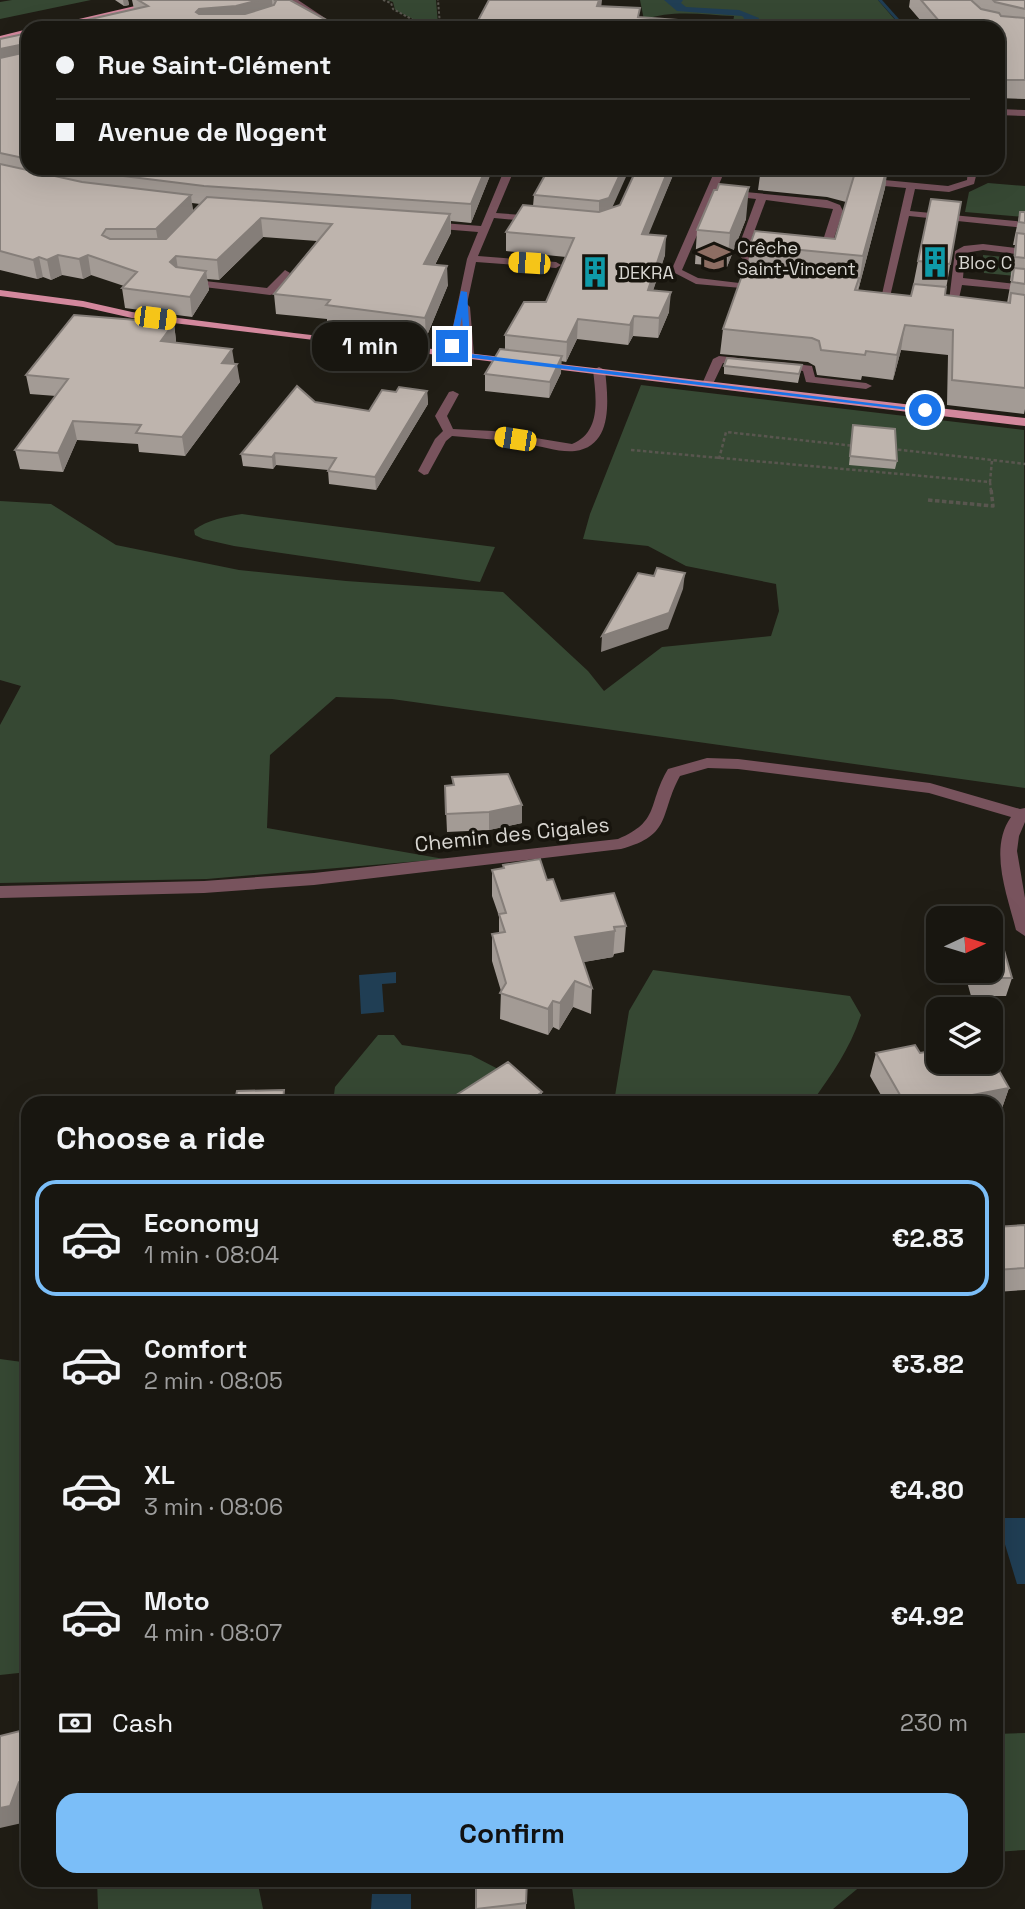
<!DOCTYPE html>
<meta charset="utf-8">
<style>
:root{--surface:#181610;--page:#25231e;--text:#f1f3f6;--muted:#9f9f9f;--line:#363530;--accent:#7bbef8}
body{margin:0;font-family:"Space Grotesk",sans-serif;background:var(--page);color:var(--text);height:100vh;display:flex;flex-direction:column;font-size:26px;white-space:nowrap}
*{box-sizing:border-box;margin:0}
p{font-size:23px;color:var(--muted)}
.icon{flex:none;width:38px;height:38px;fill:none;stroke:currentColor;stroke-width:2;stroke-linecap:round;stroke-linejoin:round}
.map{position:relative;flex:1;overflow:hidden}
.side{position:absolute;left:21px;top:1096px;width:982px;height:791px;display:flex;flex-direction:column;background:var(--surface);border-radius:21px;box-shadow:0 7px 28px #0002,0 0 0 2px var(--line)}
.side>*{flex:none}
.top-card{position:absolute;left:21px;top:21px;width:984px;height:154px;border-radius:21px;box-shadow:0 7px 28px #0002,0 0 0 2px var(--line);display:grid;align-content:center;height:154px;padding:0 35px;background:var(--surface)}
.needle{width:46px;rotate:86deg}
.controls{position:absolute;left:926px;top:906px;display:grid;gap:14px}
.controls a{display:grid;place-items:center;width:77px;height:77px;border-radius:14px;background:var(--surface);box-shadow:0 7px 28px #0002,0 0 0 2px var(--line);font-size:35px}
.end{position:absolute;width:32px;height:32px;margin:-16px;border:9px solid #1a73e8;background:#fff;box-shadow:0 0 0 4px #fff}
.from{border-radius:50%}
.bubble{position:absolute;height:49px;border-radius:21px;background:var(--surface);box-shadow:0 7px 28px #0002,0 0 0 2px var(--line);font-size:23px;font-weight:600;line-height:49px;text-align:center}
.car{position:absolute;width:21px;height:42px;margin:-21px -10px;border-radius:9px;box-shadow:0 0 5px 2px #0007;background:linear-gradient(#f5c518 24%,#345 0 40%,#f5c518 0 76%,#345 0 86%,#f5c518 0)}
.top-card b{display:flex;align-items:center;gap:24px;height:66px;font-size:26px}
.top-card b+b{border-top:2px solid var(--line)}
.top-card i{width:18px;height:18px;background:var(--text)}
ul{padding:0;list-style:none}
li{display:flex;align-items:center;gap:21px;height:116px;margin:0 14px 10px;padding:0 21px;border:4px solid transparent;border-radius:21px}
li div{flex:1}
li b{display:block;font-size:26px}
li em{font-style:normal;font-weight:600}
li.active{border-color:var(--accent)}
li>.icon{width:63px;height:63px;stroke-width:1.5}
h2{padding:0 35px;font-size:32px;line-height:84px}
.pay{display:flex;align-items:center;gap:18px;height:77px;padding:0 35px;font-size:26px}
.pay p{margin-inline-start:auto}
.action{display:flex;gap:14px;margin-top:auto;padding:14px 35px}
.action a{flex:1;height:80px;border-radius:21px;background:var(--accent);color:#111;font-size:28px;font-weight:600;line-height:80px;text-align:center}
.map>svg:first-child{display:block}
</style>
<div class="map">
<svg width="1025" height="1909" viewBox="0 0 1025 1909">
<rect width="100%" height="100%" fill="#201d15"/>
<!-- green -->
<path fill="#364833" d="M12,0H91L0,19V2Z
M387,0H436L438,24C423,26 409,17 395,10L393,2Z
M640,0H878L902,28H732L734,16C705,15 672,9 644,20Z
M988,183L1025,186V217L965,212L969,192Z
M983,255L1025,259V277L984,273Z
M641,385L1024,430L1025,788L392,699L336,697L270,755L267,828L444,859L207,879L0,883V725L21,686L0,680V501L51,504L116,545L239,570L346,581L503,592L588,671L604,691L662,647L771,636L779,611L776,584L686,566L648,546L583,539L590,514Z
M242,514L271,518L495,547L480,582L234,546L203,539L195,535L194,530C209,519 225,517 242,514Z
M653,970L850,996L861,1015C850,1049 832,1074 812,1102H614L629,1011Z
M378,1035H394L402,1045L471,1055L502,1071L471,1102H333L335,1087Z
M0,1359L22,1362L28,1372V1672L0,1675Z
M1025,1733V1850L996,1852V1734Z
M97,1880H257L263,1909H98Z
M571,1880H868L833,1909H575Z"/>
<!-- water -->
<path fill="#203e54" d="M664,0H683L681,3L686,7L739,10L759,18L755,28H743L744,18L742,16L677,11Z
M396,972V983L382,984L384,1012L361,1014L359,975Z
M997,1518H1025V1584H1017Z
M372,1894H411V1909H371Z"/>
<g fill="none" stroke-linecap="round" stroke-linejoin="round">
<!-- stream -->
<path fill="#203e54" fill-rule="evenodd" d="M878,0H882L907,28H903Z"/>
<!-- path-far2 -->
<path stroke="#59564f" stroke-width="2" stroke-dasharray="2.5 2" stroke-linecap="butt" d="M383,0L391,3L393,9L415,21L440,25L438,0"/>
<!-- path-far1 -->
<path stroke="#59564f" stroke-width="2.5" stroke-dasharray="3.5 2.5" stroke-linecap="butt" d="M892,449L992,460
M631,450L990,482L992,460L1025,464
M719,459L726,432L855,446
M990,482L991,491"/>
<!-- path -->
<path stroke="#59564f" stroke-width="3.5" stroke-dasharray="4.5 2.5" stroke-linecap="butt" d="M928,500L993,506L991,489"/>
<!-- minor -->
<path fill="#78535d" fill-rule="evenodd" d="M289,0H298L340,28H331Z
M998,109L1025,110V116L998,115Z
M505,168H515L496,213L537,216L542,219L537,222L494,218L478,256L556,262L561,265L556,268L476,262L467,304L470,307L474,355L468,358L462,355L461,333L457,353L447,355L467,259L478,232L429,228L424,225L429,222L481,226Z
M716,168H726L682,270L698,278L764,286V290L696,284L671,271Z
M733,168H763L788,173L783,176Z
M968,168H978L974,184L949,192L915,189L910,211L1025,222V228L909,216L889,301L880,303L906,188L863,184L858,181L863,178L948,186L967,180Z
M725,190L827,200L840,205L843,211L827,259L822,262L817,259L833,209L766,200L747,251L752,258L775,264L770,267L745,263L737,251L756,199L722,195V191Z
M983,244L1025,249V255L983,250L965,253L963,278L1025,285V291L962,285L957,307L948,309L955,251L964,246Z
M285,270L290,273L274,294L270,295L187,285L182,282L187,279L267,288Z
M719,356L748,359L754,362L748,365L723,363L712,386H704L702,384L713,359Z
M779,362L812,366L815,377L866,383L872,386L866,389L806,382L803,371L775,367L773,365Z
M599,367L605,370C608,398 614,446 575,451C561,453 541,446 527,444C502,440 477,438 452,436L446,441L428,474L424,475L418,471L435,439L443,431L435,416L449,392L453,391L459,394L447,416L453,429L493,431L572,444C602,432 596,397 593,370Z
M707,758L738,759L930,783L1020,809L1025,808V822L1019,836L1017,851L1025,898V936L1016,930C1008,897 988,849 1011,817L929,793L738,769L708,768L680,776C659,814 673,835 621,849L314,885L204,893L0,898V886L204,881L314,873L618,839C661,821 647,804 668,769Z"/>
<!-- major -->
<path fill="#d3889d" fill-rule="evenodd" d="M161,0H175L55,28H40Z
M28,29V33L0,40V36Z
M0,290L83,301L132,312L294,333L1025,418V426L132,318L83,307L0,296Z"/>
</g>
<!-- wall -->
<path fill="#a39b95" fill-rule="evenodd" d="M115,0H128L129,5L124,6Z
M132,0H290L341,28L134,9Z
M910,0H1025V99L998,98V28H927L909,7Z
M28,33V168H493L471,223L451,221V233L435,265L448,285L426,338L327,325V319L276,314L274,294L317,241L263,237L219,280L207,279L209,290L192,317L125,308L122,288L124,286L91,275L83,279L62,275L51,280L43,277L37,279L0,270V39ZM192,203L200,204L193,211Z
M549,168L612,208L620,205L637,168H676L648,234L665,255L653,290L669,312L658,338L633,336L628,345L577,339L566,362L561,361V373L549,398L485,391V374L505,350V335L546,302L566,257L506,251V232L533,206L534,195Z
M761,168H890L888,177H886L885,188L858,291L911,296L918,261L961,202L945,295L1007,303L1011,281H1010L1015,245H1013L1015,235L1020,212H1025V409L1024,414L947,405L948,355L901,350L893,380L862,376L861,380L817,375L815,366L808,362L720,354L723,329L748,267L750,245L835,239L846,202L827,197L758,190Z
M746,219L727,267L695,264L697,230Z
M174,323L176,341L175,343L234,364L240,382L185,456L139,452L138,444L77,440L63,472L20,469L15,450L56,396L30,394L26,375Z
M802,365L798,383L724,374V366Z
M427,391L428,404L376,490L329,484L328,470L276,465L273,469L243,466L241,454L315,402L369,411L396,392Z
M853,425L897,461L895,469L849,465Z
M452,777L522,823L489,830L447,832L445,786L453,785Z
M492,870L547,880L561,901L626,926L624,952L614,954L613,957L583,962L592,988L591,1014L573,1007L559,1030L553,1027L548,1035L500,1019L501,991L492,961V934L499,933V916L492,896Z
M964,971H990L1012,978L1006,996H971Z
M915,1045L920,1053L938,1050V1062H990V1055L1009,1088L1001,1111L996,1112V1102H885L870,1076L876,1053Z
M1025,1225V1290L996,1292V1227Z
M527,1880L526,1909H476Z"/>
<!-- shaded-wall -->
<path fill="#857e79" d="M123,0H128L129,5L124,6Z
M259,0H272L273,13L201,25L196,12L199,9Z
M599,0H602L601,9L597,6Z
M24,44L27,60L0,66V49Z
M486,168H493L471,223V204Z
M623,168H630L608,217L599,219V201Z
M669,168H676L641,253L642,234Z
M887,168H888L885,188L858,291L863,256Z
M749,187L746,219L727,267L730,233Z
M191,195L193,214L159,248L156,229Z
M450,214L451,233L425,284L424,264Z
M261,218L263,237L219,280L217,260Z
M666,236L665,255L647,309L648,290Z
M58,255L62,275L51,280L47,260Z
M88,255L91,275L83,279L79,259Z
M176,256L179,276L170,262Z
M39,257L43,277L37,279L33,260Z
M447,266L448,285L426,338L425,318Z
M206,271L209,290L192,317L190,297Z
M671,292L669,312L658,338L659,318Z
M634,316L633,336L628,345L630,325Z
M578,319L577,339L566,362L567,342Z
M174,323L176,341L164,359L161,341Z
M905,325L901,350L893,380L897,355Z
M232,349L235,367L222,363Z
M562,356L561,373L549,398L550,382Z
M237,364L240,382L185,456L182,437Z
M427,391L428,404L376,490L375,477Z
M73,421L77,440L63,472L58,453Z
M275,453L276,465L273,469L272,457Z
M685,573L683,589L668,629L601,652L602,636Z
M522,805V823L489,830V812Z
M615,931L613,957L573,964L575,937Z
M575,981L573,1007L559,1030L560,1003Z
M553,1001V1027L548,1035V1009Z
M1009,1088L1001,1111L996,1112V1102H964L967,1096Z
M542,1092V1102H528Z
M28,1780V1805L22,1823L0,1828V1808L19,1782Z"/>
<!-- building -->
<path fill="#beb4ad" stroke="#857e79" stroke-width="2" d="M138,0H259L236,6L199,9L196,12L199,14H245L274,5L276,1L274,0H290L341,28H51L148,6Z
M489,0H599L597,6L640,8L638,17L704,22L703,28H474Z
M921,0H971L981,9L999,13L1001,16L1025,18V80H998V28H945Z
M993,0H1025V9L995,2Z
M28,33V159L0,153V58L27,52V46L24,44L0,49V39Z
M0,164L82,182L191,195L156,229H106L102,235L110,239H166L207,197L450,214L424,264L447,266L425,318L326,305L330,300L274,294L332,224L261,218L217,260L176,256L170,262L176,267L206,271L190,297L122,288L137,272L88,255L79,259L58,255L47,260L39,257L33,260L0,251Z
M69,168H486L471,204L204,186L83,171Z
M549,168H623L609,198L599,201L534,195Z
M637,168H669L642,234L666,236L648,290L671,292L659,318L634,316L630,325L578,319L567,342L505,335L524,302H546L574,238L506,232L523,205L599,212L620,205Z
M850,168H887L863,256L750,245L755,231L835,239L856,169Z
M719,184L749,187L730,233L697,230L714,190H717Z
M931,199L961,202L950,264L918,261Z
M1020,212H1025V223L1019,222Z
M1017,233L1025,234V258L1015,257Z
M745,267L859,278L855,290L911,296L914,284L946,287L945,295L1010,303L1011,293L1025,295V388L952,380L953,330L905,325L897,355L866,351L865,355L821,350L819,341L812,338L723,329Z
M1014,268L1025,269V284L1012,282Z
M74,315L174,323L161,341L232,349L222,363L237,364L182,437L136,433L141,425L73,421L58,453L15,450L68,379L26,375Z
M500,349L562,356L550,382L485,374Z
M727,358L802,365L799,374L724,366Z
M297,386L315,402L369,411L382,390L396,392L399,387L427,391L375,477L328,471L336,458L275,453L272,457L241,454Z
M853,425L895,429L897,461L850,456Z
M657,568L685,573L669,613L602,636L638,573L654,576Z
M508,774L522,805L489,812L446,814L445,786L454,785L452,777Z
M540,859L547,880L553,879L561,901L614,893L626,926L614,927L615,931L575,937L592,988L575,981L560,1003L553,1001L548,1009L500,993L506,983L492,934L505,932L499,914L506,913L492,870L504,868L503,865Z
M990,933H999L1012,978H976L974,971H990Z
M915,1045L920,1053L938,1050V1062H990V1055L1009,1088L967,1096L970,1102H904L876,1053Z
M508,1062L542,1092L528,1102H454L450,1099Z
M284,1090L283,1102H196H200V1097L236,1096L237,1091Z
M1025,1225V1268L996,1270V1227Z
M28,1729V1780L19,1782L10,1806L0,1808V1736Z
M476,1880H527L526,1903L476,1909Z"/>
<!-- route -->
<path fill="#1a73e8" d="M461,291L467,292L471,354L928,410L925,412L465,357L462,317L456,346L452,349L449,346Z"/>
<!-- icons -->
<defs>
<symbol id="school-bare" viewBox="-9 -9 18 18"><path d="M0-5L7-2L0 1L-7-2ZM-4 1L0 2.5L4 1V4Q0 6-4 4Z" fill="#8d6e63" stroke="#17140d" stroke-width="2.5" paint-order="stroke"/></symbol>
<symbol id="building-bare" viewBox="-9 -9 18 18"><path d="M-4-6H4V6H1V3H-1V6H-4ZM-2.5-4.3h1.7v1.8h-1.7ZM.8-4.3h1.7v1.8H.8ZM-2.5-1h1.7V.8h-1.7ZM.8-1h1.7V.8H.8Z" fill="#0f9aa8" stroke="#17140d" stroke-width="2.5" paint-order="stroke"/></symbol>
</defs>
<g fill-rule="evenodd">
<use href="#school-bare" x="692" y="235" width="44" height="44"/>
<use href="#building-bare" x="913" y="240" width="44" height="44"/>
<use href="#building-bare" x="573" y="250" width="44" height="44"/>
</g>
<g text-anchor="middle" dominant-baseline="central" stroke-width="7" stroke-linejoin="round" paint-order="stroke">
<!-- far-poi labels -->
<g font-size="18" fill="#d8d6d1" stroke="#17140d" text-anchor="start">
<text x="737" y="247">Crêche<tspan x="737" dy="21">Saint-Vincent</tspan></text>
<text x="958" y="262">Bloc C</text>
<text x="618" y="272">DEKRA</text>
</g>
<!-- street labels -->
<g font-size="21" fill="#d8d6d1" stroke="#17140d">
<text transform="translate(512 834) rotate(-6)">Chemin des Cigales</text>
</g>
</g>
</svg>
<div class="controls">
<a><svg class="needle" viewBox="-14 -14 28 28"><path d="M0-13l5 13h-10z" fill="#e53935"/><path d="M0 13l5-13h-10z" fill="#9f9f9f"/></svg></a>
<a><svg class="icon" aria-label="layers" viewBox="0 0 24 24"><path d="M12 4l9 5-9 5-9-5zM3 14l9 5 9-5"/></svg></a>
</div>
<i class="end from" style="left:925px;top:410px"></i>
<i class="end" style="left:452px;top:346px"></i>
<div class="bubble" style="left:312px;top:322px;width:116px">1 min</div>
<i class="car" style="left:529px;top:263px;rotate:274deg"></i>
<i class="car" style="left:155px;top:318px;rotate:97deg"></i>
<i class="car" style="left:515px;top:439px;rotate:279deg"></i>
<div class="top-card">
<b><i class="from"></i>Rue Saint-Clément</b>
<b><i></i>Avenue de Nogent</b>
</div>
<section class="side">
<h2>Choose a ride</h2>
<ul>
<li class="active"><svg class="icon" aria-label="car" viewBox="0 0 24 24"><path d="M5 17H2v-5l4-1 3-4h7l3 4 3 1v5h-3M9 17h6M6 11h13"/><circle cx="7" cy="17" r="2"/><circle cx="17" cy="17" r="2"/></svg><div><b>Economy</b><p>1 min · 08:04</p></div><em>€2.83</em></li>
<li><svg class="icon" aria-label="car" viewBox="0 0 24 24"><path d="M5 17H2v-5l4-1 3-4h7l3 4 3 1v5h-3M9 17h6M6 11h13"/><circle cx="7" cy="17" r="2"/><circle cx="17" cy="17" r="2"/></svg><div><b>Comfort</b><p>2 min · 08:05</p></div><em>€3.82</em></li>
<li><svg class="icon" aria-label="car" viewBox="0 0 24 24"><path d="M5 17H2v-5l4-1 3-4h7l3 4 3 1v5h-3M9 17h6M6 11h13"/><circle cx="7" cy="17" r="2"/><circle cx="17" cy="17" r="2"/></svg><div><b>XL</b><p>3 min · 08:06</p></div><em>€4.80</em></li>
<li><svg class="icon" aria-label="car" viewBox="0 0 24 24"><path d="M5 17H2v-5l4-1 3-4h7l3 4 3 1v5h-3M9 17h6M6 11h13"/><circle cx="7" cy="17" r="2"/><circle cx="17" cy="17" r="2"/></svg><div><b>Moto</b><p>4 min · 08:07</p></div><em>€4.92</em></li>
</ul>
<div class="pay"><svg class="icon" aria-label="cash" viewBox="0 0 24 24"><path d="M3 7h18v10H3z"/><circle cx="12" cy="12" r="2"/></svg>Cash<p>230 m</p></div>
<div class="action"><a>Confirm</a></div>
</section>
</div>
